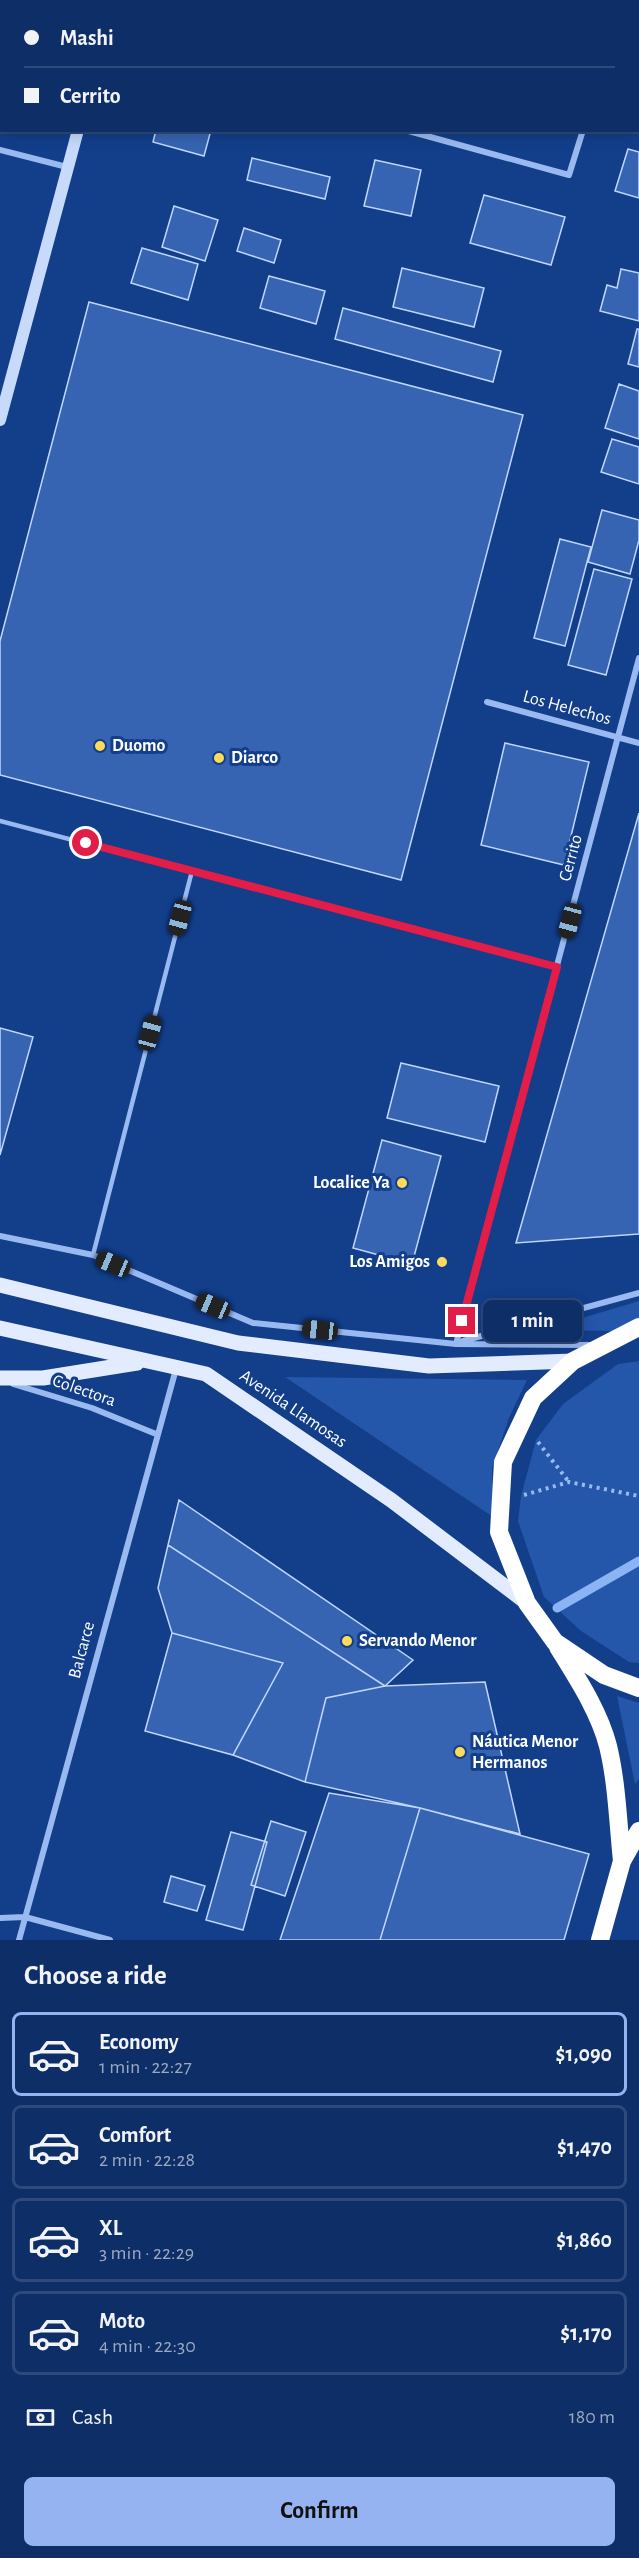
<!DOCTYPE html>
<meta charset="utf-8">
<style>
:root{--surface:#0e2e68;--page:#1c3a71;--text:#f1f3f6;--muted:#9ba8c0;--line:#2e4a7c;--accent:#95b2f1}
body{margin:0;font-family:"Alegreya Sans",sans-serif;background:var(--page);color:var(--text);height:100vh;display:flex;flex-direction:column;font-size:22px;white-space:nowrap}
*{box-sizing:border-box;margin:0}
p{font-size:20px;color:var(--muted)}
.icon{flex:none;width:33px;height:33px;fill:none;stroke:currentColor;stroke-width:2;stroke-linecap:round;stroke-linejoin:round}
.map{position:relative;height:1940px;overflow:hidden}
.side{display:flex;flex-direction:column;background:var(--surface);flex:1}
.side>*{flex:none}
.banner{position:absolute;left:0px;top:0px;width:639px;height:132px;box-shadow:0 3px 15px #0003,0 0 0 2px var(--line);display:grid;align-content:center;height:132px;padding:0 24px;background:var(--surface)}
.end{position:absolute;width:27px;height:27px;margin:-14px;border:8px solid #e11d48;background:#fff;box-shadow:0 0 0 3px #fff}
.from{border-radius:50%}
.bubble{position:absolute;height:42px;border-radius:9px;background:var(--surface);box-shadow:0 3px 15px #0003,0 0 0 2px var(--line);font-size:20px;font-weight:700;line-height:42px;text-align:center}
.car{position:absolute;width:18px;height:36px;margin:-18px -9px;border-radius:8px;box-shadow:0 0 4px 2px #0007;background:linear-gradient(#222 24%,#8ab4d8 0 40%,#222 0 76%,#8ab4d8 0 86%,#222 0)}
.banner b{display:flex;align-items:center;gap:21px;height:57px;font-size:22px}
.banner b+b{border-top:2px solid var(--line)}
.banner i{width:15px;height:15px;background:var(--text)}
ul{padding:0;list-style:none}
li{display:flex;align-items:center;gap:18px;height:84px;margin:0 12px 9px;padding:0 12px;border:3px solid var(--line);border-radius:9px}
li div{flex:1}
li b{display:block;font-size:22px}
li em{font-style:normal;font-weight:700}
li.on{border-color:var(--accent)}
li>.icon{width:54px;height:54px;stroke-width:1.5}
h2{padding:0 24px;font-size:27px;line-height:72px}
.pay{display:flex;align-items:center;gap:15px;height:66px;padding:0 24px;font-size:22px}
.pay p{margin-inline-start:auto}
.button{display:flex;gap:12px;margin-top:auto;padding:12px 24px}
.button a{flex:1;height:69px;border-radius:9px;background:var(--accent);color:#111;font-size:24px;font-weight:700;line-height:69px;text-align:center}
.map>svg:first-child{display:block}
</style>
<div class="map">
<svg width="639" height="1940" viewBox="0 0 639 1940">
<rect width="100%" height="100%" fill="#123e8a"/>
<!-- green -->
<path fill="#2456aa" d="M639,1301V1318L613,1331L542,1330Z
M639,1361V1663L629,1662L581,1631L544,1597L518,1521L521,1496L536,1440L563,1404L618,1364Z
M285,1377L527,1380L509,1418L492,1468L493,1517Z
M617,1696L639,1703V1779L635,1784Z"/>
<g fill="none" stroke-linecap="round" stroke-linejoin="round">
<!-- stream -->
<path stroke="#8ab4f4" stroke-width="9" d="M557,1608L639,1561"/>
</g>
<!-- building -->
<path fill="#3664b2" stroke="#bfd6fc" stroke-width="1.5" d="M0,0H55L2,2V14Z
M364,0H455L454,2Z
M527,0H570L575,2H527Z
M0,19H2V104H0Z
M156,130H211L204,156L153,142Z
M628,149L639,152V198L615,191Z
M252,158L330,177L325,199L247,180Z
M375,160L421,170L411,216L364,206Z
M484,195L565,217L551,265L470,243Z
M174,206L218,220L205,261L162,247Z
M244,228L281,240L274,263L237,251Z
M142,248L198,264L188,300L131,283Z
M402,268L484,288L474,327L393,307Z
M621,269L639,273V321L600,311L607,285L617,288Z
M269,276L325,291L316,324L260,308Z
M89,302L523,415L401,880L0,775V641Z
M343,308L501,351L493,382L335,339Z
M637,329H639V367L628,364Z
M619,384L639,391V439L605,428Z
M612,439L639,447V484L601,472Z
M602,510L639,520V540L630,574L588,562Z
M560,539L591,547L565,646L534,638Z
M594,569L632,579L606,675L568,665Z
M505,743L589,762L564,865L481,845Z
M639,813V1234L516,1243Z
M0,1028L33,1037L0,1155Z
M401,1063L499,1086L485,1142L387,1118Z
M382,1140L441,1156L412,1264L353,1248Z
M179,1500L413,1660L385,1686L168,1545Z
M168,1545L385,1686L326,1698L305,1782L233,1755L283,1663L172,1633L158,1588Z
M172,1633L283,1663L233,1755L145,1731Z
M485,1682L520,1834L420,1808L305,1782L326,1698L385,1686Z
M329,1793L420,1808L380,1940H280Z
M420,1808L589,1854L564,1940H380Z
M271,1821L306,1832L285,1896L251,1885Z
M231,1832L267,1842L243,1930L206,1920Z
M171,1876L205,1886L197,1911L164,1902Z"/>
<g fill="none" stroke-linecap="round" stroke-linejoin="round">
<!-- path -->
<path stroke="#99baf1" stroke-width="4" stroke-dasharray="3 4.5" stroke-linecap="butt" d="M538,1442L569,1482
M524,1495L569,1482L639,1496"/>
<!-- lane -->
<path stroke="#99baf1" stroke-width="4.5" d="M0,821L557,967
M93,1255L192,871"/>
<!-- street -->
<path stroke="#99baf1" stroke-width="6" d="M619,2L620,0
M638,100L639,101
M405,130L569,175L583,130
M0,150L67,167
M487,702L639,743
M0,1236L93,1255L253,1323L456,1344L593,1345
M463,1341L639,1293
M456,1344L639,658
M13,1384L92,1408L156,1434
M0,1918L25,1917L110,1940
M19,1940L176,1369"/>
<!-- secondary -->
<path stroke="#c7dafb" stroke-width="12" d="M113,2V0
M0,420L78,130"/>
<!-- primary -->
<path stroke="#e3ecff" stroke-width="15" d="M0,1285L238,1343L429,1366L573,1361
M0,1328L206,1374L391,1500L527,1603
M0,1378H43L137,1363"/>
<!-- highway -->
<path stroke="#fff" stroke-width="18" d="M639,1327L573,1361L533,1398L503,1462L499,1532L527,1603L555,1642L604,1675L639,1688
M558,1647C577,1678 599,1711 608,1746C617,1783 618,1823 622,1861
M600,1940L622,1861L639,1831"/>
</g>
<g fill="none" stroke-linecap="round" stroke-linejoin="round">
<!-- route -->
<path stroke="#e11d48" stroke-width="8" d="M86,843L557,967L462,1321"/>
</g>
<!-- markers -->
<g fill="#ffdb59" stroke="#123e8a" stroke-width="2">
<circle cx="100" cy="746" r="6"/>
<circle cx="219" cy="758" r="6"/>
<circle cx="402" cy="1183" r="6"/>
<circle cx="442" cy="1262" r="6"/>
<circle cx="347" cy="1641" r="6"/>
<circle cx="460" cy="1752" r="6"/>
</g>
<g text-anchor="middle" dominant-baseline="central" stroke-width="6" stroke-linejoin="round" paint-order="stroke">
<!-- street labels -->
<g font-size="18" fill="#fff" stroke="#123e8a">
<text transform="translate(567 708) rotate(15)">Los Helechos</text>
<text transform="translate(571 858) rotate(-75)">Cerrito</text>
<text transform="translate(84 1391) rotate(19)">Colectora</text>
<text transform="translate(293 1409) rotate(34)">Avenida Llamosas</text>
<text transform="translate(82 1650) rotate(-75)">Balcarce</text>
</g>
<!-- poi labels -->
<g font-size="18" font-weight="bold" fill="#fff" stroke="#123e8a" text-anchor="start">
<text x="112" y="746">Duomo</text>
<text x="231" y="758">Diarco</text>
<text x="390" y="1183" text-anchor="end">Localice Ya</text>
<text x="430" y="1262" text-anchor="end">Los Amigos</text>
<text x="359" y="1641">Servando Menor</text>
<text x="472" y="1742">Náutica Menor<tspan x="472" dy="21">Hermanos</tspan></text>
</g>
</g>
</svg>
<i class="end from" style="left:86px;top:843px"></i>
<i class="end" style="left:462px;top:1321px"></i>
<div class="bubble" style="left:483px;top:1300px;width:99px">1 min</div>
<i class="car" style="left:180px;top:918px;rotate:195deg"></i>
<i class="car" style="left:570px;top:921px;rotate:195deg"></i>
<i class="car" style="left:150px;top:1033px;rotate:15deg"></i>
<i class="car" style="left:113px;top:1264px;rotate:293deg"></i>
<i class="car" style="left:213px;top:1306px;rotate:293deg"></i>
<i class="car" style="left:320px;top:1330px;rotate:276deg"></i>
<div class="banner">
<b><i class="from"></i>Mashi</b>
<b><i></i>Cerrito</b>
</div>
</div>
<section class="side">
<h2>Choose a ride</h2>
<ul>
<li class="on"><svg class="icon" aria-label="car" viewBox="0 0 24 24"><path d="M5 17H2v-5l4-1 3-4h7l3 4 3 1v5h-3M9 17h6M6 11h13"/><circle cx="7" cy="17" r="2"/><circle cx="17" cy="17" r="2"/></svg><div><b>Economy</b><p>1 min · 22:27</p></div><em>$1,090</em></li>
<li><svg class="icon" aria-label="car" viewBox="0 0 24 24"><path d="M5 17H2v-5l4-1 3-4h7l3 4 3 1v5h-3M9 17h6M6 11h13"/><circle cx="7" cy="17" r="2"/><circle cx="17" cy="17" r="2"/></svg><div><b>Comfort</b><p>2 min · 22:28</p></div><em>$1,470</em></li>
<li><svg class="icon" aria-label="car" viewBox="0 0 24 24"><path d="M5 17H2v-5l4-1 3-4h7l3 4 3 1v5h-3M9 17h6M6 11h13"/><circle cx="7" cy="17" r="2"/><circle cx="17" cy="17" r="2"/></svg><div><b>XL</b><p>3 min · 22:29</p></div><em>$1,860</em></li>
<li><svg class="icon" aria-label="car" viewBox="0 0 24 24"><path d="M5 17H2v-5l4-1 3-4h7l3 4 3 1v5h-3M9 17h6M6 11h13"/><circle cx="7" cy="17" r="2"/><circle cx="17" cy="17" r="2"/></svg><div><b>Moto</b><p>4 min · 22:30</p></div><em>$1,170</em></li>
</ul>
<div class="pay"><svg class="icon" aria-label="cash" viewBox="0 0 24 24"><path d="M3 7h18v10H3z"/><circle cx="12" cy="12" r="2"/></svg>Cash<p>180 m</p></div>
<div class="button"><a>Confirm</a></div>
</section>
